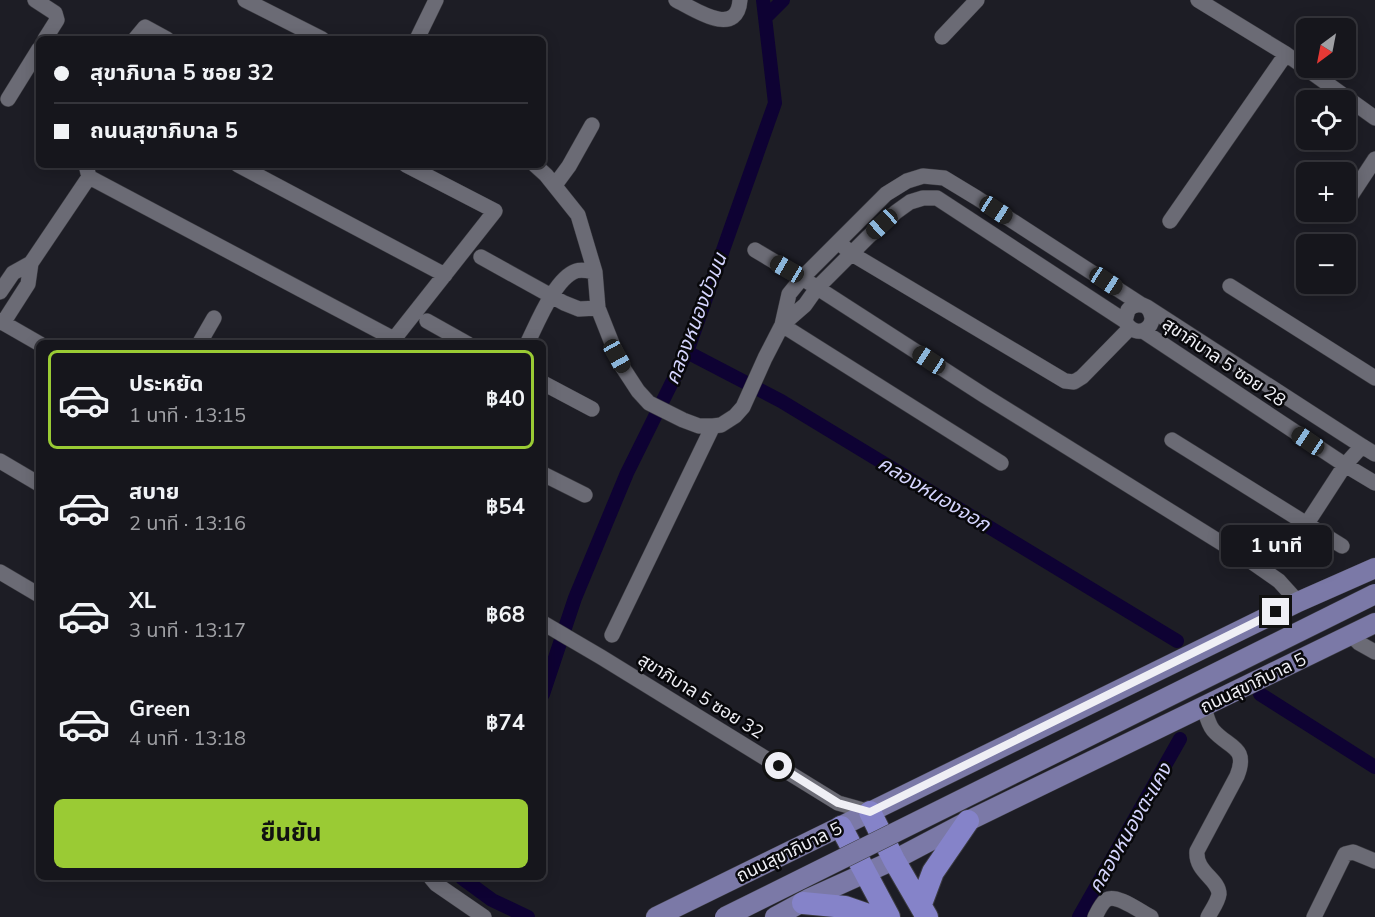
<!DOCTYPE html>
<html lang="th">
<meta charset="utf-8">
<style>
:root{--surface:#16161c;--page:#1f1f25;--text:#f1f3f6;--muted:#9e9fa3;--line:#35353b;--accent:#9acb34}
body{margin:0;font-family:"Nunito Sans","Noto Sans Thai",sans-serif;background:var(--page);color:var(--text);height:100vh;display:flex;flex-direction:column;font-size:22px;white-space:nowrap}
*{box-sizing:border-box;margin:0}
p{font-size:20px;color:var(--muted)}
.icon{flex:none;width:33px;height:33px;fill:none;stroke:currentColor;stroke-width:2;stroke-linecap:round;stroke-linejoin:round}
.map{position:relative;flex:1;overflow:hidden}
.details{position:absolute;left:36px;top:340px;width:510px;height:540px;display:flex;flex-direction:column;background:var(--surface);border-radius:9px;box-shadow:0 3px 15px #0003,0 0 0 2px var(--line)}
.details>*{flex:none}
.banner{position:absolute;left:36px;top:36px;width:510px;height:132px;border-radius:9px;box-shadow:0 3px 15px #0003,0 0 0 2px var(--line);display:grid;align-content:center;height:132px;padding:0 18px;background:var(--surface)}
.needle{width:39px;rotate:212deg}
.controls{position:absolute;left:1296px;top:18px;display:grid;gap:12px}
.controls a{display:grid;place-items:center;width:60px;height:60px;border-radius:9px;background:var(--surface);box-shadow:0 3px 15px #0003,0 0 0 2px var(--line);font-size:30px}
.end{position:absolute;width:27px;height:27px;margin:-14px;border:8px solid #efeff5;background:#111;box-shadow:0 0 0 3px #111}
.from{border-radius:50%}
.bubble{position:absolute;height:42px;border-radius:9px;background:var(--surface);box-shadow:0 3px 15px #0003,0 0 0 2px var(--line);font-size:20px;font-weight:700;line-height:42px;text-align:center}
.car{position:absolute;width:18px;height:36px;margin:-18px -9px;border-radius:8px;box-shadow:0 0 4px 2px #0007;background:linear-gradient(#222 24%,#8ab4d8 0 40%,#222 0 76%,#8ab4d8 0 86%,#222 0)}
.banner b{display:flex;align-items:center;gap:21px;height:57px;font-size:22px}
.banner b+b{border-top:2px solid var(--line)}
.banner i{width:15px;height:15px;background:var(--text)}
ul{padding:10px 0 0;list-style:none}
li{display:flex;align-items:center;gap:18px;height:99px;margin:0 12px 9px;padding:0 6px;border:3px solid transparent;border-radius:9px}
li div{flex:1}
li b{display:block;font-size:22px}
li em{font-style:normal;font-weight:700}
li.active{border-color:var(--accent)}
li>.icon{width:54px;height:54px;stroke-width:1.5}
.button{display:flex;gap:12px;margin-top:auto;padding:12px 18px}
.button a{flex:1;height:69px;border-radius:9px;background:var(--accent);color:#111;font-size:24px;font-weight:700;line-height:69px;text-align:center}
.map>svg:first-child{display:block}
</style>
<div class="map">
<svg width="1375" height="917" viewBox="0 0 1375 917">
<rect width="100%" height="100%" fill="#1d1d25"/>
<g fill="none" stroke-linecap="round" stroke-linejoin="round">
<!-- canal -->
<path stroke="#0e0233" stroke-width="14" d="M765,18L783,0
M687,352L781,401L1177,641
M543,694L575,598L627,473L687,352L775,103L763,0
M1260,694L1375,767
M462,878L492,900L528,917
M1079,917L1180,739"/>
<defs>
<path id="minor" d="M35,0L55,13L57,20L45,39
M245,0L322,39
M676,0C694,9 737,39 740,0
M1198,0L1286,54L1375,118
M942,37L977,0
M135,39L145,27L167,39
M417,39L436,0
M8,99L39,49
M238,165L445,275
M535,165L546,175L578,215L595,272L598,308L617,356L623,368L638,391L649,403L683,420L699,426H713L721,425L735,416L743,407L765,358L782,325L789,294L802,278L886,194L907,181L923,176L944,178L977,198L1142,305
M89,177L394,339L495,211L406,165
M555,185L569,166L592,125
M1352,194L1375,159
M1170,221L1286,54
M844,247L852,254L1065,381L1074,382L1082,377L1130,328
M755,250L802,278L985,396L1252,562L1279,581L1298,602
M481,257L564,303L579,309L598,308
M31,263L89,177L86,165
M1230,286L1375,378
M0,292L13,273L31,263L28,284L3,323
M1147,307C1163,325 1136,343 1125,321L1128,310C1133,304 1140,303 1147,307L1362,446L1375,454
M0,321L40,344
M427,321L468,344
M782,325L805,305L817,288L868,237L896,212L910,202L923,198H937L1125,321
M782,325L1001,463
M1143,331L1345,465L1375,483
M199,344L214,318
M527,344C537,324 555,278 576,271C582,269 589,271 595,272
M543,383L592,409
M1172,440L1342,546
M0,461L39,484
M543,474L585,495
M1306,525L1345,465L1362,446
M0,572L39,595
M543,623L601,657L838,803L870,812
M612,635L713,426
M1351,635L1359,643L1375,652
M1204,707C1206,714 1208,724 1213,730C1228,748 1249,746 1237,776L1197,851C1195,872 1219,879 1219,894C1218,902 1211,911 1208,917
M431,878L436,884L484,917
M1095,917C1098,911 1101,904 1106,900C1116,893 1141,912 1151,917
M1314,917L1345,854L1353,852L1375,861"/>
<path id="major" d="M656,917L1298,602L1375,568
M775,917L810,898L894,860L968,821L1375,623"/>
<path id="highway" d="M870,812L894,860L927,917
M841,827L889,917
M803,903L845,907L874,917
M921,904L933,872L968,821"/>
</defs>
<!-- minor casing -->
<use href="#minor" stroke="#3b3b41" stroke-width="16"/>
<!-- major casing -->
<use href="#major" stroke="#3b3b41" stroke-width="21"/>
<!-- highway casing -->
<use href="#highway" stroke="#3b3b41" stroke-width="24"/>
<!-- minor -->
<use href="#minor" stroke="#6b6b75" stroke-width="15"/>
<!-- major -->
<use href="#major" stroke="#7b79a7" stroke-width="20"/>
<!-- highway -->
<use href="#highway" stroke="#8583c9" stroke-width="22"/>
<defs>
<path id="major-bridge" d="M725,917L1375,594"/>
</defs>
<!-- major-bridge casing -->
<use href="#major-bridge" stroke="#3b3b41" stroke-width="21" stroke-linecap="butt"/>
<!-- major-bridge -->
<use href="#major-bridge" stroke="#7b79a7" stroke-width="20"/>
</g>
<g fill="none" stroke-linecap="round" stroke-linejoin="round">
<!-- route -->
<path stroke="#efeff5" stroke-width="8" d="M779,766L838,803L870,812L1276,612"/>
</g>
<g text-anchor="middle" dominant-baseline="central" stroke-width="5" stroke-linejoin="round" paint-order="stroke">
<!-- street labels -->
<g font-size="18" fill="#efeff5" stroke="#08080b">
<text transform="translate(1224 362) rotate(34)">สุขาภิบาล 5 ซอย 28</text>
<text transform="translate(1253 683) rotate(-26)">ถนนสุขาภิบาล 5</text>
<text transform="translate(701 696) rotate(32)">สุขาภิบาล 5 ซอย 32</text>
<text transform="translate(789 852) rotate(-26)">ถนนสุขาภิบาล 5</text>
</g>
<!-- water labels -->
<g font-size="20" font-style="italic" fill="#d5d5fe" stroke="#08080b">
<text transform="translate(696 319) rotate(-69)">คลองหนองบัวมน</text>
<text transform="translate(934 494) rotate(31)">คลองหนองจอก</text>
<text transform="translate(1130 828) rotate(-60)">คลองหนองตะแคง</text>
</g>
</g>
</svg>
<div class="controls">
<a><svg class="needle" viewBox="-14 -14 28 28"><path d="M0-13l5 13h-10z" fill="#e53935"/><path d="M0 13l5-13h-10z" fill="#9e9fa3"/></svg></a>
<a><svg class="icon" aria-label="locate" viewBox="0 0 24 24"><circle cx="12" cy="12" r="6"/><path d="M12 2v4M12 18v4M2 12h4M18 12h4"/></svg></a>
<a>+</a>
<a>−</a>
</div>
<i class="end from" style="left:779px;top:766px"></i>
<i class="end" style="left:1276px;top:612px"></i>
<div class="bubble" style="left:1221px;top:525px;width:111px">1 นาที</div>
<i class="car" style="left:996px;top:210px;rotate:123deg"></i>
<i class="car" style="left:882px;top:224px;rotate:228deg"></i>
<i class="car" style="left:787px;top:269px;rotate:300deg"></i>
<i class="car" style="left:1106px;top:281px;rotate:123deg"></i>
<i class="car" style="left:617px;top:356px;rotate:151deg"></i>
<i class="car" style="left:929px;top:360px;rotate:303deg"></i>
<i class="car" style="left:1308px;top:441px;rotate:304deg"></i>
<div class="banner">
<b><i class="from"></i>สุขาภิบาล 5 ซอย 32</b>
<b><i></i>ถนนสุขาภิบาล 5</b>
</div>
<section class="details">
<ul>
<li class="active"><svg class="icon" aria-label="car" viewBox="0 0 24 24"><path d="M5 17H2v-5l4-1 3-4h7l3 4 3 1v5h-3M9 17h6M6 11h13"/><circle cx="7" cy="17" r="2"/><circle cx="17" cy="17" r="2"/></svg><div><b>ประหยัด</b><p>1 นาที · 13:15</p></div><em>฿40</em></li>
<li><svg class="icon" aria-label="car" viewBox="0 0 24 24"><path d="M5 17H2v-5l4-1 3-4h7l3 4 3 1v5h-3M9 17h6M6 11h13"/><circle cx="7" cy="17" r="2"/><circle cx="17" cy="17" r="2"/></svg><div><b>สบาย</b><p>2 นาที · 13:16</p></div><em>฿54</em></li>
<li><svg class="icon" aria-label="car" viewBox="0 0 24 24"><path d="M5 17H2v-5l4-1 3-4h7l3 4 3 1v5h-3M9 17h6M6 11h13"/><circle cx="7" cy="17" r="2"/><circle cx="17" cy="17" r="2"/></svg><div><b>XL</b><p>3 นาที · 13:17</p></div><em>฿68</em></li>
<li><svg class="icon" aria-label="car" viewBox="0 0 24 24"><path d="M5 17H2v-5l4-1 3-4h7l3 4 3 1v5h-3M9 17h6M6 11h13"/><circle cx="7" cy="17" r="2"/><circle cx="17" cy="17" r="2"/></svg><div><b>Green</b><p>4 นาที · 13:18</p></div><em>฿74</em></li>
</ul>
<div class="button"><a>ยืนยัน</a></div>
</section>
</div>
